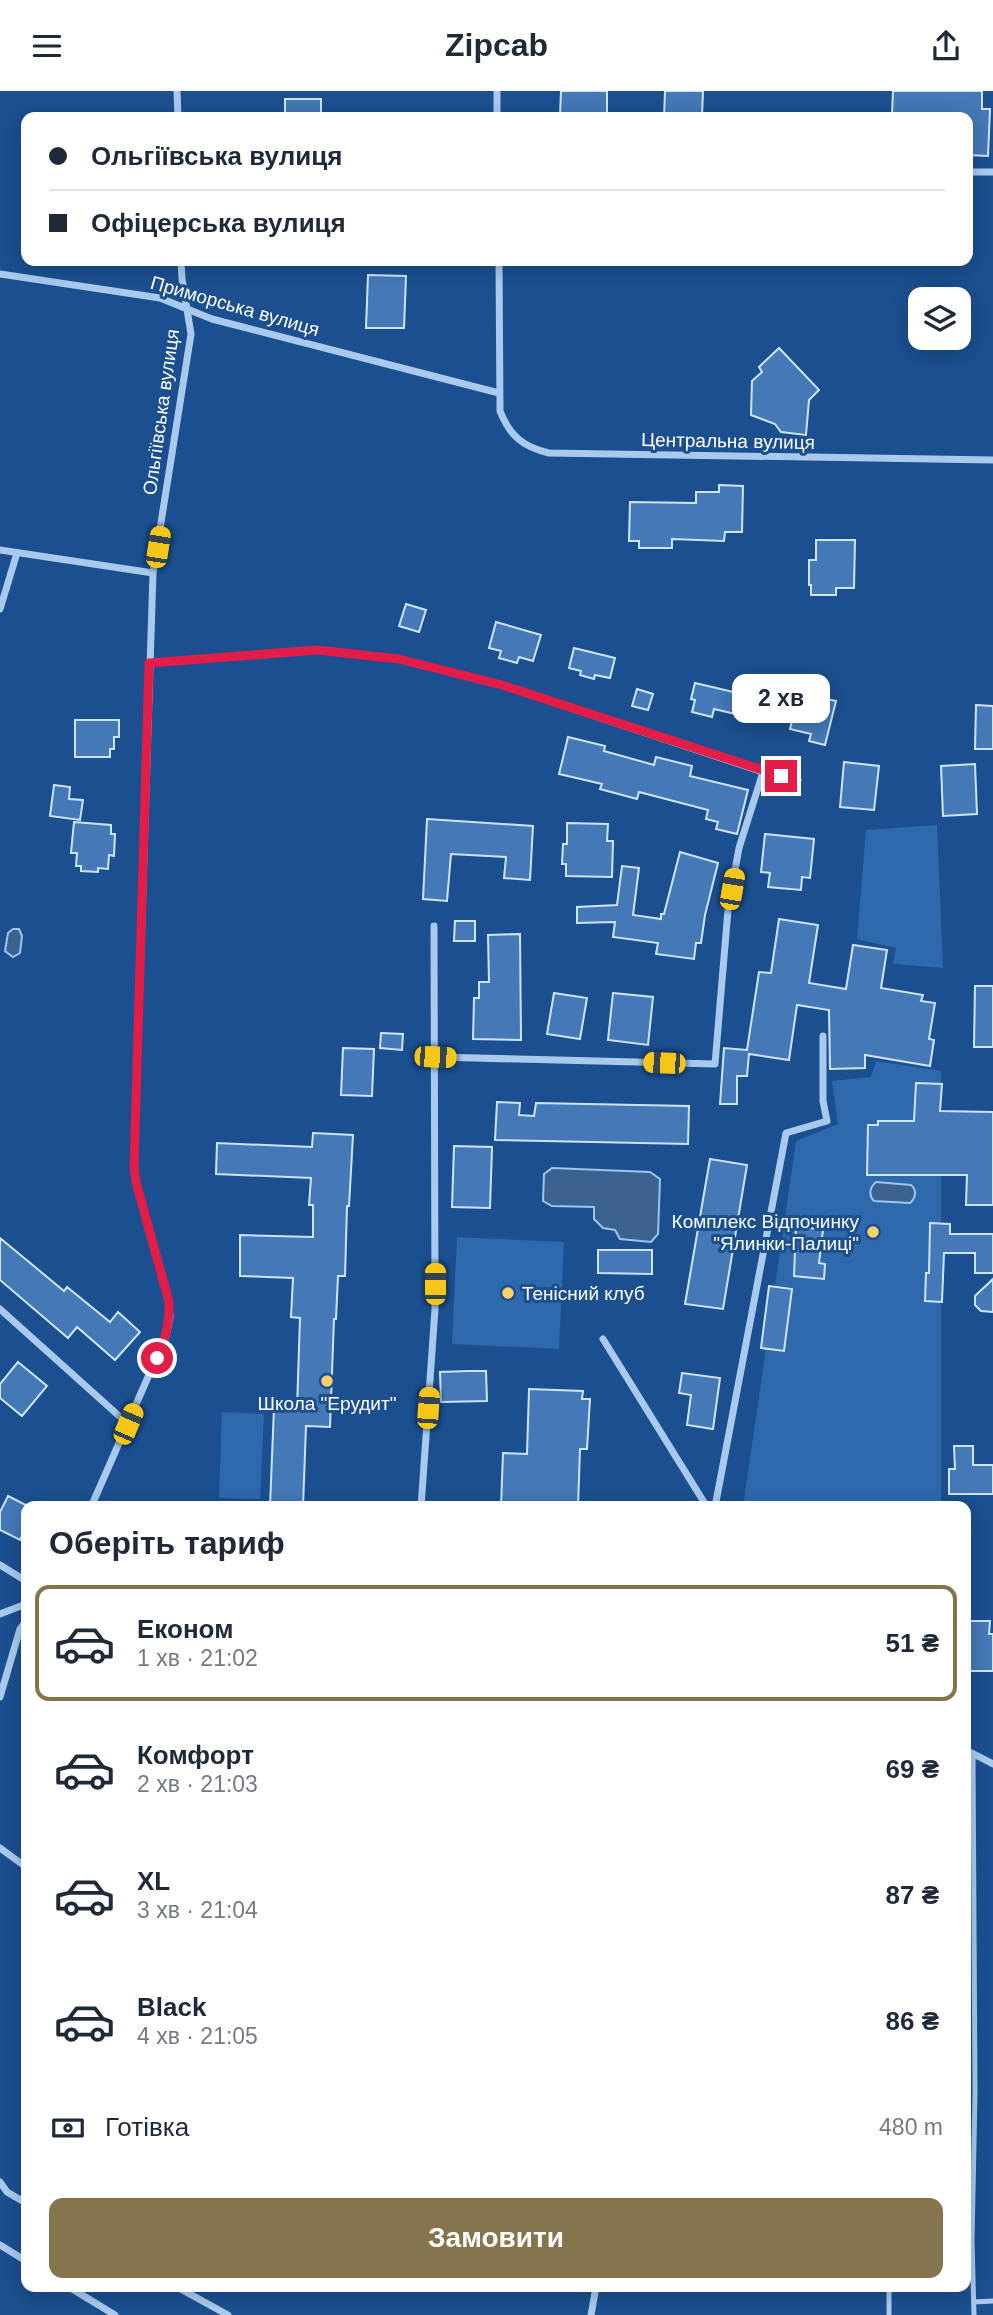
<!DOCTYPE html>
<html lang="uk">
<meta charset="utf-8">
<style>
:root{--surface:#fff;--page:#f2f2f3;--text:#1f2937;--muted:#747a83;--line:#e0e1e3;--accent:#84754c}
body{margin:0;font-family:Helvetica,sans-serif;background:var(--page);color:var(--text);height:100vh;display:flex;flex-direction:column;font-size:26px;white-space:nowrap}
*{box-sizing:border-box;margin:0}
p{font-size:23px;color:var(--muted)}
.icon{flex:none;width:38px;height:38px;fill:none;stroke:currentColor;stroke-width:2;stroke-linecap:round;stroke-linejoin:round}
.map{position:relative;flex:1;overflow:hidden}
.details{position:absolute;left:21px;top:1410px;width:950px;height:791px;display:flex;flex-direction:column;background:var(--surface);border-radius:14px;box-shadow:0 4px 18px #0003}
.details>*{flex:none}
.hud{position:absolute;left:21px;top:21px;width:952px;height:154px;border-radius:14px;box-shadow:0 4px 18px #0003;display:grid;align-content:center;height:154px;padding:0 28px;background:var(--surface)}
.buttons{position:absolute;left:908px;top:196px;display:grid;gap:14px}
.buttons a{display:grid;place-items:center;width:63px;height:63px;border-radius:14px;background:var(--surface);box-shadow:0 4px 18px #0003;font-size:35px}
.end{position:absolute;width:32px;height:32px;margin:-16px;border:9px solid #e11d48;background:#fff;box-shadow:0 0 0 4px #fff}
.from{border-radius:50%}
.bubble{position:absolute;height:49px;border-radius:14px;background:var(--surface);box-shadow:0 4px 18px #0003;font-size:23px;font-weight:600;line-height:49px;text-align:center}
.car{position:absolute;width:21px;height:42px;margin:-21px -10px;border-radius:9px;box-shadow:0 0 5px 2px #0007;background:linear-gradient(#f5c518 24%,#345 0 40%,#f5c518 0 76%,#345 0 86%,#f5c518 0)}
.hud b{display:flex;align-items:center;gap:24px;height:66px;font-size:26px}
.hud b+b{border-top:2px solid var(--line)}
.hud i{width:18px;height:18px;background:var(--text)}
ul{padding:0;list-style:none}
li{display:flex;align-items:center;gap:21px;height:116px;margin:0 14px 10px;padding:0 14px;border:4px solid transparent;border-radius:14px}
li div{flex:1}
li b{display:block;font-size:26px}
li em{font-style:normal;font-weight:600}
li.on{border-color:var(--accent)}
li>.icon{width:63px;height:63px;stroke-width:1.5}
h2{padding:0 28px;font-size:32px;line-height:84px}
.pay{display:flex;align-items:center;gap:18px;height:77px;padding:0 28px;font-size:26px}
.pay p{margin-inline-start:auto}
.cta{display:flex;gap:14px;margin-top:auto;padding:14px 28px}
.cta a{flex:1;height:80px;border-radius:14px;background:var(--accent);color:#fff;font-size:28px;font-weight:600;line-height:80px;text-align:center}
header{display:flex;justify-content:space-between;align-items:center;height:91px;padding:0 28px;background:var(--surface);font-size:32px;font-weight:600}
.map>svg:first-child{display:block}
</style>
<header><svg class="icon" aria-label="menu" viewBox="0 0 24 24"><path d="M4 6h16M4 12h16M4 18h16"/></svg>Zipcab<svg class="icon" aria-label="share" viewBox="0 0 24 24"><path d="M12 15V3M7 8l5-5 5 5M5 13v7h14v-7"/></svg></header>
<div class="map">
<svg width="993" height="2224" viewBox="0 0 993 2224">
<rect width="100%" height="100%" fill="#1b4f8f"/>
<!-- green -->
<path fill="#2e69ad" d="M937,734L943,877L893,873L896,857L857,848L866,739Z
M876,970L941,980V1416H743L796,1050L838,1033L832,990L871,986Z
M457,1146L564,1151L559,1258L452,1253Z
M222,1321L264,1323L260,1408L219,1407Z"/>
<!-- water -->
<path fill="#3c6290" stroke="#9cc4f0" stroke-width="2" d="M13,838H19L22,845L20,862L13,866L5,860L8,842Z
M552,1077L650,1081L660,1088L658,1143L651,1151L620,1148L615,1139L603,1137L594,1128V1116L552,1115L543,1110L544,1083Z
M876,1091L911,1094C917,1099 916,1107 910,1112L874,1110C868,1104 870,1096 876,1091Z"/>
<!-- building -->
<path fill="#4478b7" stroke="#cfe3fa" stroke-width="2" d="M561,0H607V26L560,25Z
M665,0H703L702,26H664Z
M893,0H982V18H990L988,65L968,64V26L892,23Z
M285,8H321V26H285Z
M368,184L406,185L404,237H366Z
M779,257L819,299L809,309L806,344L781,341L775,333L751,324L752,290L762,281L759,276Z
M719,394L743,395L742,441H725L724,450L672,448V457H639V450H629L630,411L696,412V401H719Z
M816,449H855L854,497H836V504H811V494H809V469H816Z
M406,513L426,519L419,541L399,535Z
M496,531L541,544L533,570L519,566L517,572L499,567L501,560L489,557Z
M574,557L615,567L610,587L595,584L594,588L580,584L581,580L569,577Z
M695,592L742,603L745,593L769,599L761,629L714,618L712,626L692,621L695,609L691,608Z
M637,598L653,603L648,619L632,615Z
M799,602L836,610L825,654L809,650L811,643L790,638Z
M976,614L993,615V658H975Z
M75,629H119V646H114V658H110V666H75Z
M568,646L605,655L604,660L654,674L656,666L692,675L690,685L748,699L737,743L716,738L718,731L706,728L708,719L639,701L637,708L600,698L602,693L559,683Z
M844,671L879,675L874,719L840,716Z
M975,673L977,723L943,725L941,675Z
M54,694L70,696L69,708L83,709L80,729L50,725Z
M427,728L533,735L530,789L504,787L506,766L451,763L447,810L423,808Z
M74,731L111,734V743H115L114,765L109,764L108,778L98,777V781L81,780V775H76L77,762H71Z
M567,732L608,733L607,750H613L612,786L566,785V773H562L563,753H567Z
M765,743L814,748L810,787L802,786L801,799L768,796L770,782L761,781Z
M680,761L718,772L705,824L701,852H696L694,868L656,863L658,852L613,846L615,831L577,832V816L617,814L622,775L639,777L633,824L661,828V823H664Z
M779,828L818,834L809,892L846,898L853,854L887,859L881,897L923,904L921,910L935,912L929,948L934,949L930,975L865,964V977L830,978L829,919L797,914L789,969L749,963L747,985H737V1013H720L724,957L747,959L759,881L771,882Z
M455,830H475V850H454Z
M520,843L521,949L473,948L474,907H479V891H489L488,844Z
M975,895H993V956H974Z
M554,902L587,907L580,948L547,943Z
M613,902L653,906L648,954L608,949Z
M381,942L403,943L402,959L380,957Z
M343,957L374,958L372,1005L341,1004Z
M916,992L942,993L940,1020L993,1021V1114H966L967,1084H867L868,1034H878V1030H914Z
M497,1011L520,1012L519,1024L534,1025L536,1012L689,1015L688,1053L495,1049Z
M313,1042L353,1044L349,1115H347L345,1185H338L336,1228H334L330,1336L306,1335L303,1416H270L274,1316L297,1317L300,1227L291,1226L293,1187L240,1185V1144L313,1146V1114H309L311,1087L216,1083L217,1052L312,1056Z
M454,1055L492,1056L490,1117L452,1116Z
M710,1068L747,1074L723,1218L685,1213Z
M930,1132L950,1133V1143H993V1182H975V1162H944L942,1211L925,1210L926,1182H929Z
M796,1135L823,1139L819,1172L825,1173L824,1188L794,1185Z
M0,1147L64,1200L67,1196L110,1231L118,1221L140,1241L115,1269L77,1236L68,1247L0,1189Z
M598,1159H652V1183L598,1182Z
M993,1188V1221L981,1220L975,1214V1205Z
M769,1195L792,1198L784,1260L761,1257Z
M18,1271L47,1295L22,1325L0,1307V1293Z
M468,1280H486L487,1310L441,1311L440,1281Z
M682,1282L720,1287L713,1338L687,1334L691,1304L679,1302Z
M529,1298L583,1300L582,1308H590L587,1358H580L578,1416H501L503,1362L527,1363Z
M954,1355H973V1374H993V1403H949V1378H955Z
M8,1405L26,1414V1436L20,1449L0,1439V1421Z
M966,1530H990L989,1543H993V1580H966Z"/>
<g fill="none" stroke-linecap="round" stroke-linejoin="round">
<!-- lane -->
<path stroke="#a9c9ee" stroke-width="5" d="M973,1663L975,2003L972,2150L974,2224
M974,2211L993,2210
M889,2224V2196"/>
<!-- street -->
<path stroke="#a9c9ee" stroke-width="7" d="M177,0L178,26
M497,0V26
M968,81H993
M499,170L500,320C510,345 523,356 549,362L993,369
M0,183L160,207L212,228L499,302
M0,459L153,482
M0,518L17,462
M149,572L317,559L399,568L502,594L763,681L798,689
M435,966L715,973L728,819L739,757L763,681
M0,1218L128,1333
M603,1248L707,1416
M91,1416L166,1245L170,1227L169,1211L136,1091L134,1076L153,482L191,243L182,188L181,170
M421,1416L435,1218L434,835
M715,1416L786,1042L827,1030L823,1010V945
M0,1474L26,1490
M0,1523L26,1513
M0,1606L20,1538L26,1530
M966,1659L993,1673
M0,1757L26,1776
M0,2091L7,2101L26,2112
M0,2154L26,2170
M69,2196L115,2224
M177,2196L228,2224
M591,2224L596,2196"/>
</g>
<g fill="none" stroke-linecap="round" stroke-linejoin="round">
<!-- route -->
<path stroke="#e11d48" stroke-width="9" d="M157,1267C165,1248 170,1232 169,1211L136,1091L134,1076L149,572L317,559L399,568L502,594L781,685"/>
</g>
<!-- markers -->
<g fill="#ffd166" stroke="#1b4f8f" stroke-width="2.5">
<circle cx="873" cy="1141" r="7"/>
<circle cx="508" cy="1202" r="7"/>
<circle cx="327" cy="1290" r="7"/>
</g>
<g text-anchor="middle" dominant-baseline="central" stroke-width="6" stroke-linejoin="round" paint-order="stroke">
<!-- street labels -->
<g font-size="19" fill="#fff" stroke="#1b4f8f">
<text transform="translate(235 215) rotate(16)">Приморська вулиця</text>
<text transform="translate(161 321) rotate(-82)">Ольгіївська вулиця</text>
<text transform="translate(728 350) rotate(1)">Центральна вулиця</text>
</g>
<!-- poi labels -->
<g font-size="19" fill="#fff" stroke="#1b4f8f" text-anchor="end">
<text x="859" y="1130">Комплекс Відпочинку<tspan x="859" dy="22">"Ялинки-Палиці"</tspan></text>
<text x="522" y="1202" text-anchor="start">Тенісний клуб</text>
<text x="327" y="1312" text-anchor="middle">Школа "Ерудит"</text>
</g>
</g>
</svg>
<div class="buttons">
<a><svg class="icon" aria-label="layers" viewBox="0 0 24 24"><path d="M12 4l9 5-9 5-9-5zM3 14l9 5 9-5"/></svg></a>
</div>
<i class="end from" style="left:157px;top:1267px"></i>
<i class="end" style="left:781px;top:685px"></i>
<div class="bubble" style="left:732px;top:583px;width:98px">2 хв</div>
<i class="car" style="left:158px;top:456px;rotate:9deg"></i>
<i class="car" style="left:732px;top:798px;rotate:10deg"></i>
<i class="car" style="left:435px;top:966px;rotate:92deg"></i>
<i class="car" style="left:664px;top:972px;rotate:272deg"></i>
<i class="car" style="left:435px;top:1193px;rotate:0deg"></i>
<i class="car" style="left:428px;top:1317px;rotate:4deg"></i>
<i class="car" style="left:128px;top:1333px;rotate:23deg"></i>
<div class="hud">
<b><i class="from"></i>Ольгіївська вулиця</b>
<b><i></i>Офіцерська вулиця</b>
</div>
<section class="details">
<h2>Оберіть тариф</h2>
<ul>
<li class="on"><svg class="icon" aria-label="car" viewBox="0 0 24 24"><path d="M5 17H2v-5l4-1 3-4h7l3 4 3 1v5h-3M9 17h6M6 11h13"/><circle cx="7" cy="17" r="2"/><circle cx="17" cy="17" r="2"/></svg><div><b>Економ</b><p>1 хв · 21:02</p></div><em>51 ₴</em></li>
<li><svg class="icon" aria-label="car" viewBox="0 0 24 24"><path d="M5 17H2v-5l4-1 3-4h7l3 4 3 1v5h-3M9 17h6M6 11h13"/><circle cx="7" cy="17" r="2"/><circle cx="17" cy="17" r="2"/></svg><div><b>Комфорт</b><p>2 хв · 21:03</p></div><em>69 ₴</em></li>
<li><svg class="icon" aria-label="car" viewBox="0 0 24 24"><path d="M5 17H2v-5l4-1 3-4h7l3 4 3 1v5h-3M9 17h6M6 11h13"/><circle cx="7" cy="17" r="2"/><circle cx="17" cy="17" r="2"/></svg><div><b>XL</b><p>3 хв · 21:04</p></div><em>87 ₴</em></li>
<li><svg class="icon" aria-label="car" viewBox="0 0 24 24"><path d="M5 17H2v-5l4-1 3-4h7l3 4 3 1v5h-3M9 17h6M6 11h13"/><circle cx="7" cy="17" r="2"/><circle cx="17" cy="17" r="2"/></svg><div><b>Black</b><p>4 хв · 21:05</p></div><em>86 ₴</em></li>
</ul>
<div class="pay"><svg class="icon" aria-label="cash" viewBox="0 0 24 24"><path d="M3 7h18v10H3z"/><circle cx="12" cy="12" r="2"/></svg>Готівка<p>480 m</p></div>
<div class="cta"><a>Замовити</a></div>
</section>
</div>
